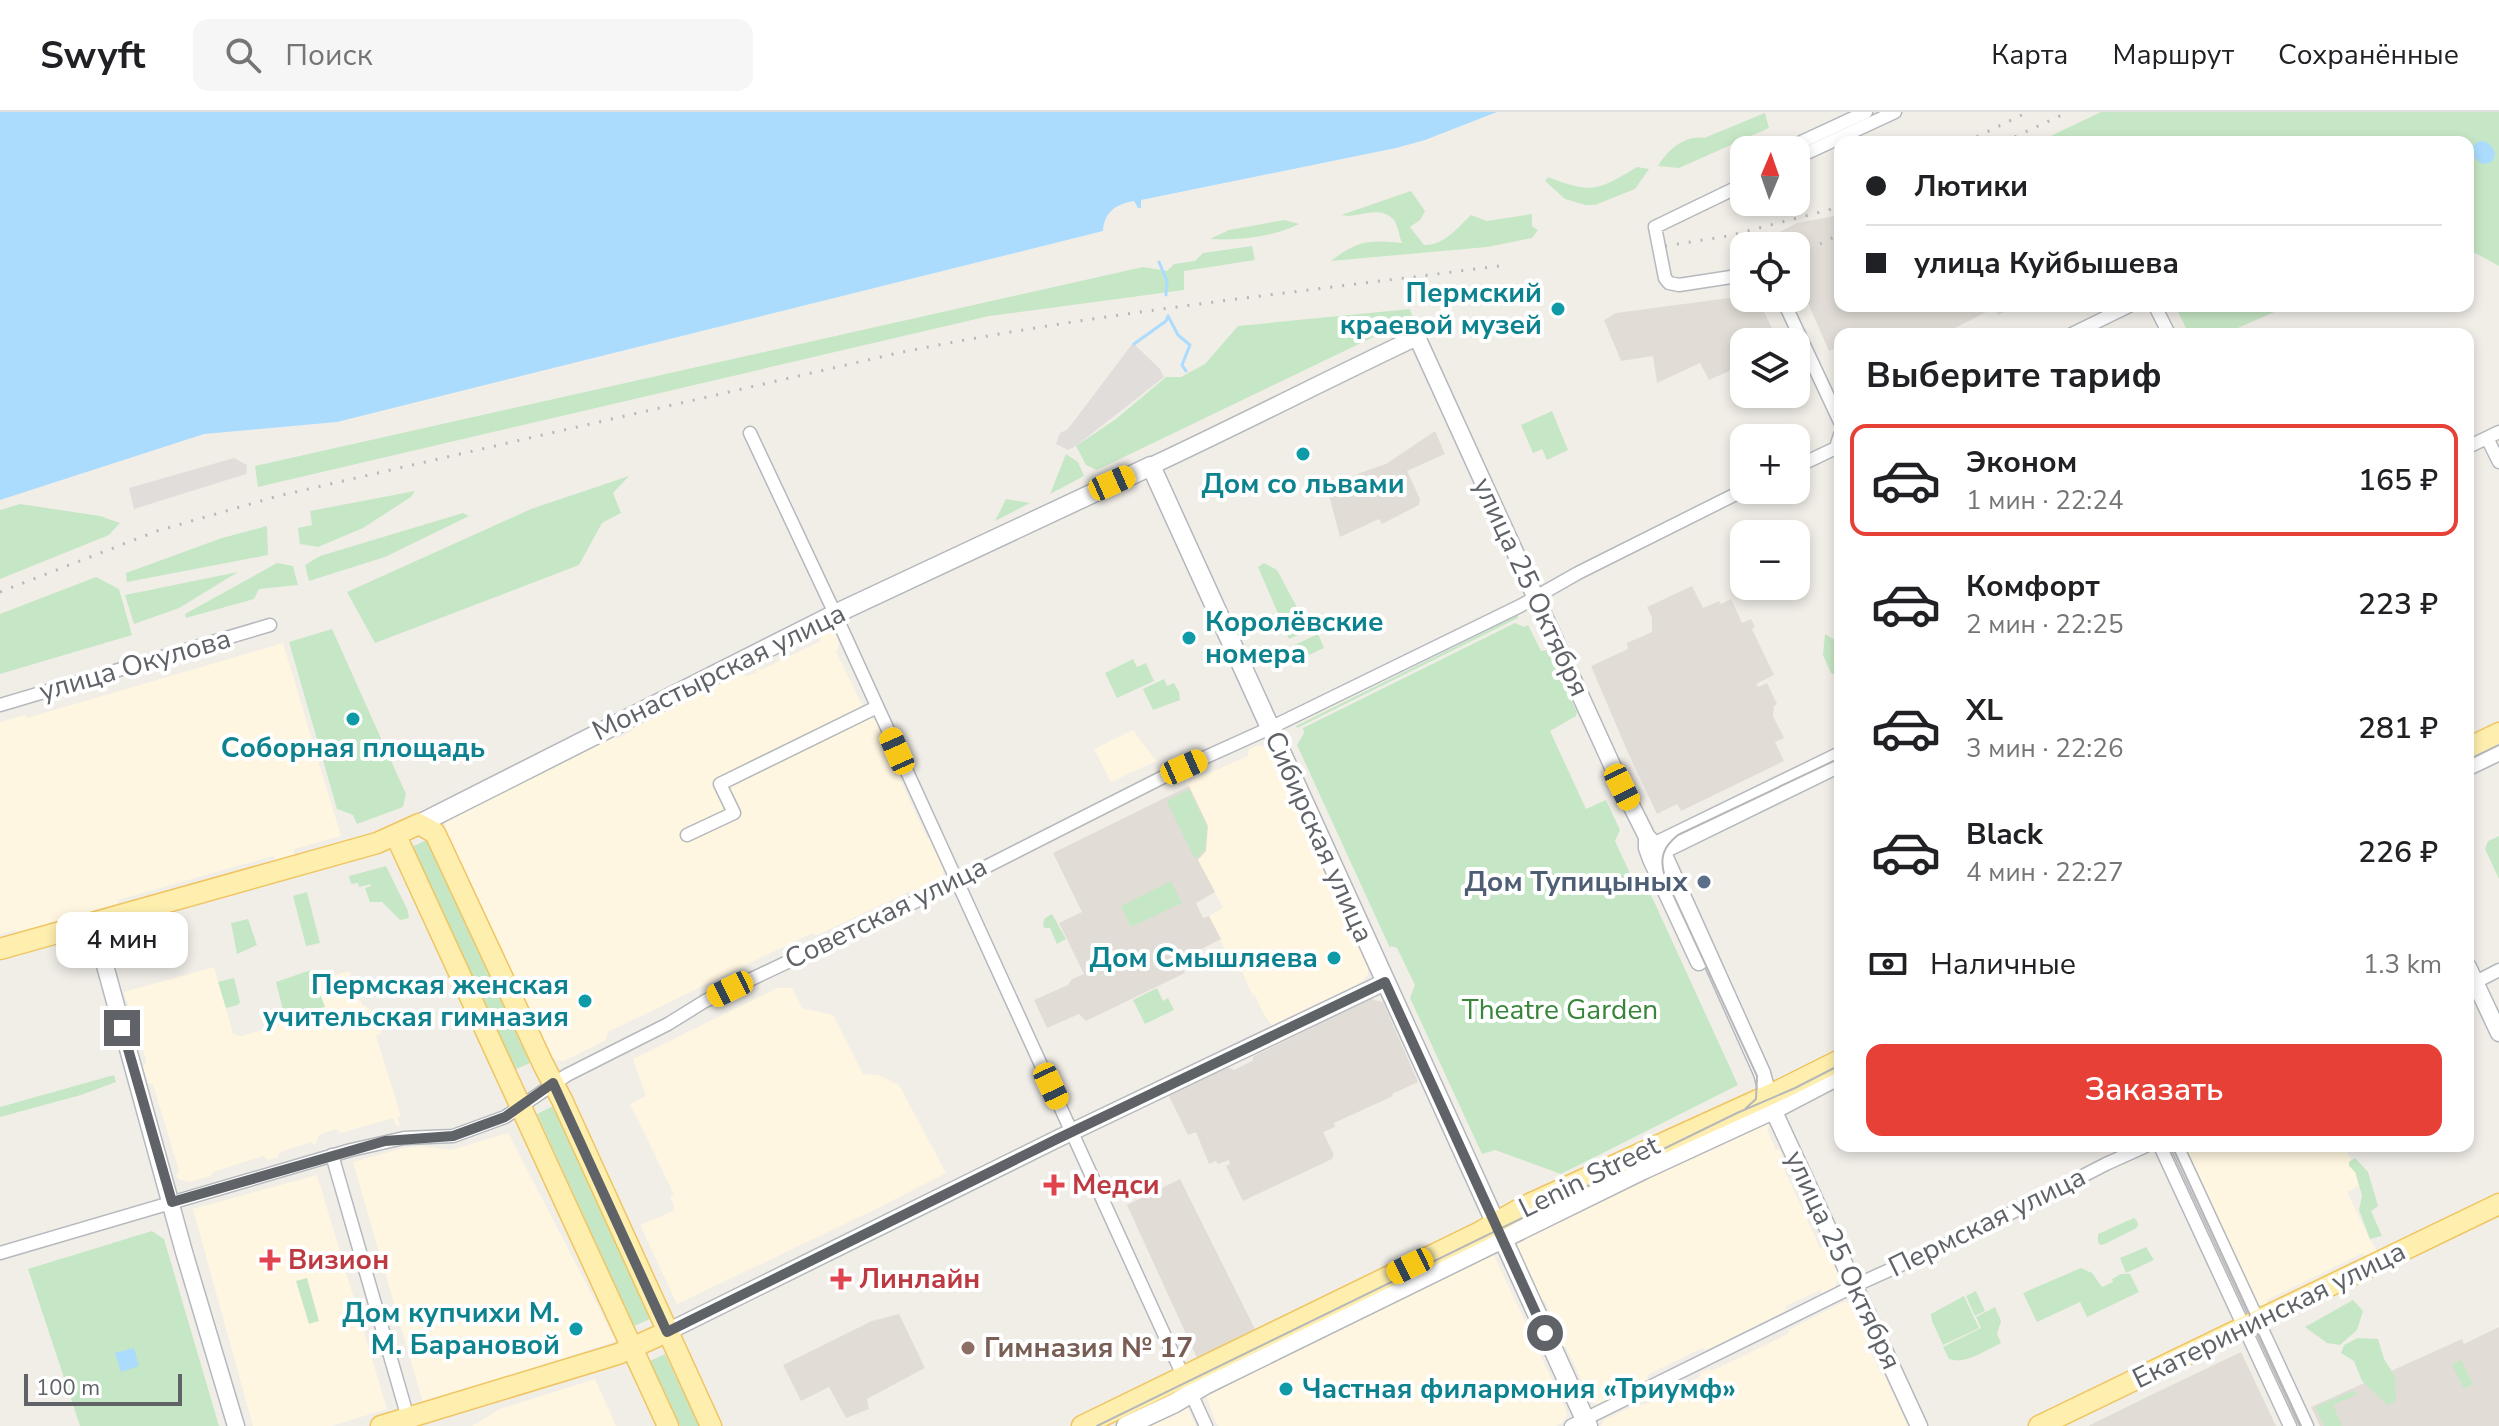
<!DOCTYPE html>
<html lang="ru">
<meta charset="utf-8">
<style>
:root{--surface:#fff;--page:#f6f6f6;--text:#202124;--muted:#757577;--line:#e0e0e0;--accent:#e74037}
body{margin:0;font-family:"Nunito Sans",sans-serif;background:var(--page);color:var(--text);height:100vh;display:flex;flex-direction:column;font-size:30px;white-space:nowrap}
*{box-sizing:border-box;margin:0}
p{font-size:26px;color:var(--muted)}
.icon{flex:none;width:44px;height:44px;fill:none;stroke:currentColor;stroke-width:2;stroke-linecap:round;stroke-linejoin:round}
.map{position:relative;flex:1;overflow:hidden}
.side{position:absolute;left:1834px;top:216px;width:640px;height:824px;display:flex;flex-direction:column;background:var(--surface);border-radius:16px;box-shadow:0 4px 12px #0003}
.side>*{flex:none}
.guide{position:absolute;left:1834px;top:24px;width:640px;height:176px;border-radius:16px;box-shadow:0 4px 12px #0003;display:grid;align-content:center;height:176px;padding:0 32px;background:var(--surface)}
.needle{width:52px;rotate:2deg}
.controls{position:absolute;left:1730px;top:24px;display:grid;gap:16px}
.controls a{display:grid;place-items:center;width:80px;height:80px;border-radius:16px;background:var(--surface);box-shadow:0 4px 12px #0003;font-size:40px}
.scale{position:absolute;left:24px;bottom:20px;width:158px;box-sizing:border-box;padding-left:8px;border:4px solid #5f6368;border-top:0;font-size:22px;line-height:28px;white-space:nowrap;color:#5f6368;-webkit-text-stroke:6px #fff;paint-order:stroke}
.end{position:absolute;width:36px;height:36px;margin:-18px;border:10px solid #5f6368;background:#fff;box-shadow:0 0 0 4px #fff}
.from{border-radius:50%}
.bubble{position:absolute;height:56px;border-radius:16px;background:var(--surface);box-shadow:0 4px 12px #0003;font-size:26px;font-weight:600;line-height:56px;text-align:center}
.car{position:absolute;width:24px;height:48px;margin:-24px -12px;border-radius:10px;box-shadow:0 0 6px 2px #0007;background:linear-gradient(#f5c518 24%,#345 0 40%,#f5c518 0 76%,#345 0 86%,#f5c518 0)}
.guide b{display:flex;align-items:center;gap:28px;height:76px;font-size:30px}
.guide b+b{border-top:2px solid var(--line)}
.guide i{width:20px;height:20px;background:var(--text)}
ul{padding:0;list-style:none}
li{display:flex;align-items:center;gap:24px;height:112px;margin:0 16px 12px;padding:0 16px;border:4px solid transparent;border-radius:16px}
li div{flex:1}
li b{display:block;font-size:30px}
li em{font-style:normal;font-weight:600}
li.on{border-color:var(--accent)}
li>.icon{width:72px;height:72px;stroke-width:1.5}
h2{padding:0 32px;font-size:36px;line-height:96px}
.pay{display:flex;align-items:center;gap:20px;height:88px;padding:0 32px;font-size:30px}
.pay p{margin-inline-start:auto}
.action{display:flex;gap:16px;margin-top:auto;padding:16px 32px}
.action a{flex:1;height:92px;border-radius:16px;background:var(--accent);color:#fff;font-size:32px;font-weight:600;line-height:92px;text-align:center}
header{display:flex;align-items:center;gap:48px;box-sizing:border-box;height:112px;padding:0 40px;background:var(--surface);border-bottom:2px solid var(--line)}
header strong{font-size:38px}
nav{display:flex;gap:44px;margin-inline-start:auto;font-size:28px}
.search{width:560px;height:72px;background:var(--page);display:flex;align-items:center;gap:20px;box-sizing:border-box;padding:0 28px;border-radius:16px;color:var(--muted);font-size:30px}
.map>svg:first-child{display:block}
</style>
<header>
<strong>Swyft</strong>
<div class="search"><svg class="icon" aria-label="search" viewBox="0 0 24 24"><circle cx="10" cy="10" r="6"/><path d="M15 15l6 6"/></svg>Поиск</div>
<nav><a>Карта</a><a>Маршрут</a><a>Сохранённые</a></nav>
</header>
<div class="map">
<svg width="2499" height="1314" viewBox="0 0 2499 1314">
<rect width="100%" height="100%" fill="#f1eee8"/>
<!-- commercial -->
<path fill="#fef6e0" d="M828,517L832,518L837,525L839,534L836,540L868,605L876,608L886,630L885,635L927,726L931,727L943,756V764L941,767L917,779L915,777L817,823L812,821L608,920L606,928L564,949L556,948L550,942L446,721L445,716L447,707L612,624L618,626L632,619L631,615L737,562L747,564L756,561L757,552L761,558L821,529L818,521Z
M283,531L341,724L294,737V745L278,750L273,744L118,788L116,796L18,823L16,818L0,822V610L25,603L27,606Z
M1133,618L1156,649L1111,670L1094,637Z
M1257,634H1264L1268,637L1368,856V862L1362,870L1272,913L1264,903L1255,883L1253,884L1239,853L1228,837L1224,836L1209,804L1223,796L1198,748L1208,714L1186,671L1248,644L1249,637Z
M214,855L233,922L241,924L313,903L310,871L349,859L362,892L372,899L382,920L376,924L401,1004L397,1005L400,1014L396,1013L393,1006L341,1021L336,1017L319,1023L315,1033L311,1030L280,1040L278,1045L269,1048L263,1044L213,1060L211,1064L190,1070L178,1067L176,1063L179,1059L153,972L148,971L143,954L147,950L124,880Z
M777,876H792L802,896L833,903L863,962L878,963L899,973L946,1061L876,1097L677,1192L640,1113L674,1099V1093L670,1085L674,1082L630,992L646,984L633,947Z
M1766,1010L1769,1014L1767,1018L1776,1038L1779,1037L1783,1045L1779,1046L1820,1136L1825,1134L1839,1164L1835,1175L1822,1181L1820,1178L1786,1194L1785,1199L1706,1238L1702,1236L1647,1263L1648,1268L1609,1288L1597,1292L1589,1289L1580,1274L1582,1269L1566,1235H1563V1228L1545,1189L1541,1188L1516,1131V1128L1518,1125Z
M508,1021L616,1229L423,1291L353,1050L400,1037L420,1034L451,1038Z
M2181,1034H2348L2350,1038L2347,1040L2364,1071L2347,1080L2370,1128L2377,1139L2366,1145L2363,1141L2267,1188L2268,1193H2257L2209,1095L2212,1091L2191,1047H2187Z
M317,1063L387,1297L331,1314H253L193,1097Z
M1492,1139L1565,1296L1567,1304L1562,1311L1556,1314H1219L1216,1311L1205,1281Z
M1845,1189L1851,1193L1871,1234L1869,1236L1881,1262H1884L1908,1314H1601L1604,1308L1634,1294L1650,1291L1700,1265V1261L1709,1257L1712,1259L1788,1222L1789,1218Z
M595,1267L616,1314H472L500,1297Z
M1181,1294L1188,1297L1196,1314H1139Z"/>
<!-- industrial -->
<path fill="#e0ddda" d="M1133,231L1160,257L1164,265L1076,334L1068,338L1056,332L1060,321L1068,317Z
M234,346L247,353L246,362L134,397L129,376Z"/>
<!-- education -->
<path fill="#e1ddd6" d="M1840,103V194H2017L1998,203L1994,196L1943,222H1840V234L1829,239L1808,191L1806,192L1796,173V134H1775L1770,125L1797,111Z
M1744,184L1757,186L1779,230H1744V249L1735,253L1736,256L1709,268L1700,251L1657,271L1653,244L1621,249L1604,208L1616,201Z
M1435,319L1445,342L1407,359L1420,387L1419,393L1382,412L1379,407L1340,425L1330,387L1324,373L1331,375L1360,361L1386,352Z
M1692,474L1703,496L1719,489L1721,492L1731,487L1742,511L1751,507L1755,515L1752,517L1774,563L1756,572L1758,575L1767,571L1777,592L1774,594L1773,604L1784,626L1775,630L1784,649L1681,699L1677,692L1657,702L1629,643L1591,554L1628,537L1627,531L1652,520V506L1647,495Z
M1189,674L1208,714L1206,739L1198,748L1215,780L1196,791L1203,806L1209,804L1221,827L1188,844L1190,848L1179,854L1185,861L1086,909L1079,902L1047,916L1034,888L1068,873L1072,867L1084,862L1059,811L1082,800L1053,741Z
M1371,887L1383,890L1418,970L1392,982L1393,984L1334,1011L1335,1015L1323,1020L1334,1043L1332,1047L1243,1089L1226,1054L1230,1052L1229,1048L1218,1052L1216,1049L1209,1052L1196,1020L1188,1023L1169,984L1228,955L1234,958L1252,949L1254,944Z
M1180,1067L1255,1217L1197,1246L1127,1093Z
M899,1202L925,1256L867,1287L869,1297L846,1306L829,1275L801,1289L783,1253L872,1209Z
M2499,1215V1314H2320L2311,1295L2462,1227L2464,1232Z
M2241,1240L2276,1314H2088L2147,1285Z"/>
<!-- green -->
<path fill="#c6e7c5" d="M2101,0H2499V154L2468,137V30H2038Z
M1765,1L1769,16L1679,56L1658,54C1668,38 1684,23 1704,26Z
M1637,55L1649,57L1635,77L1595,93H1585L1565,87L1545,69L1548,65C1592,82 1597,79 1637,55Z
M1411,79L1425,99L1420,108L1410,115L1424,133C1445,133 1457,116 1471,103L1487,109L1532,102V114L1538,118L1532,126L1487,135L1331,149C1358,128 1369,128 1402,131C1399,124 1398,112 1393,107C1378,92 1358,107 1341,103Z
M1284,108L1299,112C1273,125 1239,129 1210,127L1229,118Z
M1252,134L1255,148L1184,159V178L989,204L258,375L255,354L1143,155L1167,159L1174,152L1195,149L1203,141Z
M2175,194H2283L2279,198L2224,222H2189Z
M1410,197L1413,206L1097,358L1086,353L1076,334L1116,307L1166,265H1181L1205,252L1238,214Z
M1552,299L1568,338L1547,348L1542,337L1533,341L1521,313Z
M1066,342L1078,350L1084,364L1050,382Z
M629,364L613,381L621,401L602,411L579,453L375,531L347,480L531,397Z
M415,379L411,385L363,416L318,435L300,432L298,416L312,413L310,399Z
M1006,387L1030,391L995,409Z
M20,392L100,404L120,411L109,423L0,467V398Z
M463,401L469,404L385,445L309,469L305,453L320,444Z
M267,414L268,443L127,470L126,461L222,426Z
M277,451L293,454L298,473L259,477L254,487L186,506L185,502Z
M1264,451L1277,458L1309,518L1289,527L1258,455Z
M1796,454L1807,476L1805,481C1794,486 1787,480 1778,474H1796Z
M238,460L179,496L134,512L125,483Z
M96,465L119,477L132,523L0,562V502Z
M1518,503V506L1297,616L1296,614Z
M1515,511L1524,515L1528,513L1541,539L1547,538L1577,600L1576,604L1550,619L1586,697L1606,688L1620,718L1615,729L1634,770L1646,772L1738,973L1561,1062L1495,1038L1482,1042L1410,886L1415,873L1397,836L1391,834L1390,836L1297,633L1304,621L1303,616Z
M332,517L406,682L403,695L357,712L353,703L337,697L289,530Z
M1318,522L1324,536L1309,543L1306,539L1289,548L1284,538Z
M1825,522L1833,527L1840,526V565L1831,561L1823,543Z
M1133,547L1137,555L1146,551L1154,569L1117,586L1105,561Z
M1164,567L1167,574L1174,571L1179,580L1180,588L1153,598L1143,577Z
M1189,677L1207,714L1205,738L1195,747L1168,692V688Z
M2499,724V767L2485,737L2488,729Z
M427,728L530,951L514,958L411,735Z
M386,754L408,799L409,806L400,808L382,790H370L365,776L371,774V772L359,775L358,771L351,772L349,764Z
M1171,769L1182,791L1131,815L1121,794Z
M307,780L320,831L306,834L293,784Z
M1052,802L1066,827L1057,832L1050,816H1044L1043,812L1045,806Z
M248,807L257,833L237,842L231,811Z
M311,858L325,895L315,897L316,901L286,910L276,870Z
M234,866L240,890L238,893L226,896L218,870Z
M1157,876L1163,889L1168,886L1174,898L1145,912L1133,888Z
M114,963L116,970L81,983L0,1005V995Z
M553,994L650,1207L634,1214L537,1002Z
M2355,1046L2368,1060L2378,1094L2371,1099L2382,1124L2370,1127L2359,1098L2362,1083L2355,1060L2349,1054V1050Z
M2134,1106L2137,1109L2138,1114L2135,1117L2105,1132L2100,1133L2098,1130V1122Z
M152,1119L164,1127L219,1314H80L28,1157Z
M2146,1135L2154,1148L2126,1161L2120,1146Z
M2081,1156L2092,1161L2102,1175L2113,1170L2112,1167L2121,1162H2130L2139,1180L2087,1205L2080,1190L2037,1210L2023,1181Z
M307,1166L319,1209L309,1212L296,1169Z
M1976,1179L1985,1199L1975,1204L1966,1184Z
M1964,1184L1979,1216L1943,1233L1932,1209L1931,1202Z
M2353,1188L2363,1199L2357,1218L2340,1233L2327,1231L2305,1215Z
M1995,1195L2001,1209L1997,1222L2001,1231C1986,1238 1965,1253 1949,1247L1943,1235L1981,1216L1976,1205Z
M2358,1226L2378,1227L2384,1247L2395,1264L2396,1289L2388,1293L2362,1269L2354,1249L2341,1241L2344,1233Z
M665,1242L699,1314H680L650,1249Z
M2461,1248L2473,1272L2464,1277L2452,1253Z
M2353,1279L2358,1282L2333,1293L2342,1314H2324L2315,1295Z"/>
<!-- water -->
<path fill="#abdcfe" d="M0,0H1497L1425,28L1396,36L1141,88V96H1138L1134,89C1116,92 1104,100 1103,119L337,310L204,322L0,388Z
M134,1236L139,1254L121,1260L115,1241Z"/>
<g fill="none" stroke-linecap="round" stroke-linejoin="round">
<!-- stream -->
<path stroke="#abdcfe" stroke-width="3" d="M1159,150L1167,169L1166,183
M1134,232L1166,209L1168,204L1178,223L1190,233L1182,253L1186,259"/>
<!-- river -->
<path stroke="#abdcfe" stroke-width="20" d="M2482,39L2485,42"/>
<defs>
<path id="minor" d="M1784,38L1866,0
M1796,46L1895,0
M1742,57L1744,56
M1744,72L1655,115L1665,166L1669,171L1679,173L1744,163
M1782,186L1840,310
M2155,194L2169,222
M2072,222L2129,194
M750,321L830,491L1206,1314
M1840,323L1837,332L1840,338
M2487,326L2499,350
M2468,335L2499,320
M1796,355L1838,335
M0,593L270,513
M687,723L734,701L720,672L877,595
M1649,734L1840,641
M1658,743L1840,654
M2470,873L2499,858
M2160,1034L2290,1314
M2177,1034L2307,1314
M332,1043L408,1306
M0,1141L351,1038L404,1026L453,1024L505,1005L567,963L668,912L705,889L942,777L1175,659L1270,616L1520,494L1578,461L1744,378
M1571,1314L1854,1174L1976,1119L2106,1052L2146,1034"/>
<path id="tertiary" d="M1151,354C1241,312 1328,267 1417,225L1622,675L1647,725L1663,741L1762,961L1770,991L1919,1314
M1647,725V736L1651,747L1699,850
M93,810L184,1140L236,1314
M2468,855L2499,921
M667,1220L1057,1027L1385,870"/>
<path id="secondary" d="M2468,654L2499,639
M419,712L835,502L1151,354L1588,1314
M1126,1314L1175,1291L1205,1273L1643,1058L1773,998L1840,963"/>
<path id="primary" d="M2468,636L2499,621
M396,724L668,1314
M0,837L377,731L419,712L435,721L544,954L562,988L711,1314
M381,1314L618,1242L667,1220
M1082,1314L1480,1120L1525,1094L1782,977L1840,948
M2039,1314L2499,1092"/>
</defs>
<!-- minor casing -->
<use href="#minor" stroke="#b5b8bc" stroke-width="15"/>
<!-- tertiary casing -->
<use href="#tertiary" stroke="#b5b8bc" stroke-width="19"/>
<!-- secondary casing -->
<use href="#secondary" stroke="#b4b7bc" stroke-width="21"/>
<!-- primary casing -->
<use href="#primary" stroke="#f0c461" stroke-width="23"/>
<!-- minor -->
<use href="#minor" stroke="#fff" stroke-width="12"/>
<!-- tertiary -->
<use href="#tertiary" stroke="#fff" stroke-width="16"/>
<!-- secondary -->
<use href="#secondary" stroke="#fff" stroke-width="18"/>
<!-- primary -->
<use href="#primary" stroke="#feefaf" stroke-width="20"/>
<!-- tram -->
<path stroke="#b6b7b8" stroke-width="2" d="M2468,648L2499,633
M1746,996L1756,987L1757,964L1665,765C1659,746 1663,735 1678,723L1840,646
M2172,1034L2301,1314
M1097,1314L1737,1001L1795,976L1840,953"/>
<!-- rail -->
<path stroke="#b6b7b8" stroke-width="3" stroke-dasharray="2 10" stroke-linecap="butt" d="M1966,30L2028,0
M2004,30L2068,0
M1820,132L1840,122
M1665,134L1728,124L1840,95
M0,480L157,419L278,384L898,241C1098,200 1303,180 1506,153"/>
</g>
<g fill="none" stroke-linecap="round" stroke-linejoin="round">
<!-- route -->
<path stroke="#5f6368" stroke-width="10" d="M122,916L172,1090L385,1029L453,1024L505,1005L553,971L667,1220L1057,1027L1385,870L1545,1221"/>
</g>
<!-- markers -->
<g fill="#0f9aa8" stroke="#fff" stroke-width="3">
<circle cx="1558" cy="197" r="8"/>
<circle cx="1303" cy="342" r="8"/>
<circle cx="1189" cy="526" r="8"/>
<circle cx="353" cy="607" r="8"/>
<circle cx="1334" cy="846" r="8"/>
<circle cx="585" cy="889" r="8"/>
<circle cx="576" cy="1217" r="8"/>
<circle cx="1286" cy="1277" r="8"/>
</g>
<circle fill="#5c6f8a" stroke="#fff" stroke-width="3" cx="1704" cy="770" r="8"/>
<g fill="#e0444e" stroke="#fff" stroke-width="3">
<path d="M1050 1061h8v8h8v8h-8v8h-8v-8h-8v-8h8z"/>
<path d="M266 1136h8v8h8v8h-8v8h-8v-8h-8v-8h8z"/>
<path d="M837 1155h8v8h8v8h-8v8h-8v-8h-8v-8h8z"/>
</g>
<circle fill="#8d6e63" stroke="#fff" stroke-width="3" cx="968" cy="1236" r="8"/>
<g text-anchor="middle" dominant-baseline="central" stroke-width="8" stroke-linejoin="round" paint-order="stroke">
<!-- culture labels -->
<g font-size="28" font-weight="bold" fill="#0d838f" stroke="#fff" text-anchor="end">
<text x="1542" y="181">Пермский<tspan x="1542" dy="32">краевой музей</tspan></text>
<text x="1303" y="372" text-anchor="middle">Дом со львами</text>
<text x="1205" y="510" text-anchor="start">Королёвские<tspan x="1205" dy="32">номера</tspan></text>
<text x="353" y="636" text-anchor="middle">Соборная площадь</text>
<text x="1318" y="846">Дом Смышляева</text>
<text x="569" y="873">Пермская женская<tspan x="569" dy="32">учительская гимназия</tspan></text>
<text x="560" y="1201">Дом купчихи М.<tspan x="560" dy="32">М. Барановой</tspan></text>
<text x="1302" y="1277" text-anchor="start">Частная филармония «Триумф»</text>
</g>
<!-- street labels -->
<g font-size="28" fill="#5f6368" stroke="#fff">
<text transform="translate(1531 475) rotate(65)">улица 25 Октября</text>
<text transform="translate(135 553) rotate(-16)">улица Окулова</text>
<text transform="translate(719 560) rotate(-26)">Монастырская улица</text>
<text transform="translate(1319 725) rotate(66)">Сибирская улица</text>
<text transform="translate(886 801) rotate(-26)">Советская улица</text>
<text transform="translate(1589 1065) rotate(-26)">Lenin Street</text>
<text transform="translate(1987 1110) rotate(-26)">Пермская улица</text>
<text transform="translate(1843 1148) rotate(65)">улица 25 Октября</text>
<text transform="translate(2269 1203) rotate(-26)">Екатерининская улица</text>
</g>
<!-- service labels -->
<g font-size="28" font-weight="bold" fill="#4e5e75" stroke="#fff" text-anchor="end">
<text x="1688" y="770">Дом Тупицыных</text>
</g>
<!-- park labels -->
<g font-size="28" fill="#378639" stroke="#fff">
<text x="1560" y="898">Theatre Garden</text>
</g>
<!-- health labels -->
<g font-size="28" font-weight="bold" fill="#be3a42" stroke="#fff" text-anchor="start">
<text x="1072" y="1073">Медси</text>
<text x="288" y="1148">Визион</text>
<text x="859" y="1167">Линлайн</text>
</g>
<!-- education labels -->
<g font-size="28" font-weight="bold" fill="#785e54" stroke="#fff" text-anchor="start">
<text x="984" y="1236">Гимназия № 17</text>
</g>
</g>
</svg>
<div class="controls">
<a><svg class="needle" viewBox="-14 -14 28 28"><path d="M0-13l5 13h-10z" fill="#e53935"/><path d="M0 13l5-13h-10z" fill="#757577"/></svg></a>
<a><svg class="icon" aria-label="locate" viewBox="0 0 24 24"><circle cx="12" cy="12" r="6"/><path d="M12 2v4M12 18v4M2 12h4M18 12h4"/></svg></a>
<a><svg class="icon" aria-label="layers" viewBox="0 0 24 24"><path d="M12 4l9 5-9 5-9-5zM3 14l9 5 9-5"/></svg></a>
<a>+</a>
<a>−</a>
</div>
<div class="scale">100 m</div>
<i class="end from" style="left:1545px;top:1221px"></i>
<i class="end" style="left:122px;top:916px"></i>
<div class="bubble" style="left:56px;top:800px;width:132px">4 мин</div>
<i class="car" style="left:1112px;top:371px;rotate:66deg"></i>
<i class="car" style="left:897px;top:639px;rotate:336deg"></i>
<i class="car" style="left:1184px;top:655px;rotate:66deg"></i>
<i class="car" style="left:1622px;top:675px;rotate:154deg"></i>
<i class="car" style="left:730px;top:877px;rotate:244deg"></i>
<i class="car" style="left:1051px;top:974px;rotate:155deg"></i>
<i class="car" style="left:1410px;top:1154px;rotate:244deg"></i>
<div class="guide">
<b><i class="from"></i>Лютики</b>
<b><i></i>улица Куйбышева</b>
</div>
<section class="side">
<h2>Выберите тариф</h2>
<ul>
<li class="on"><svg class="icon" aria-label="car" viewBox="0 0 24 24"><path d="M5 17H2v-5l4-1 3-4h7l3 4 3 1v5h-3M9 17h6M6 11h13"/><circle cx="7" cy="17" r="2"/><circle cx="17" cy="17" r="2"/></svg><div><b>Эконом</b><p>1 мин · 22:24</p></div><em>165 ₽</em></li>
<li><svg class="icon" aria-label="car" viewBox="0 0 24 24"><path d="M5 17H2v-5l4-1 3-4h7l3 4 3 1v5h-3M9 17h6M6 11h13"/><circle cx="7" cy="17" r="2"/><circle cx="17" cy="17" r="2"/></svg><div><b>Комфорт</b><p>2 мин · 22:25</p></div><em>223 ₽</em></li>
<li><svg class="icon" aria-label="car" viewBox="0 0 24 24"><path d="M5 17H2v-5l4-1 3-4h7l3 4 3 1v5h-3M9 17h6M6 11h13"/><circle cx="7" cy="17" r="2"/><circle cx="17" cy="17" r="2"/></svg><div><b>XL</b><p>3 мин · 22:26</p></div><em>281 ₽</em></li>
<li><svg class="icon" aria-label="car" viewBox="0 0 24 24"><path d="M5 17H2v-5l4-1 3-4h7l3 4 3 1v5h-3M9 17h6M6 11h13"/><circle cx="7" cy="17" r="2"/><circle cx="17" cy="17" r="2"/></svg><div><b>Black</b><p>4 мин · 22:27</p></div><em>226 ₽</em></li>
</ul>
<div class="pay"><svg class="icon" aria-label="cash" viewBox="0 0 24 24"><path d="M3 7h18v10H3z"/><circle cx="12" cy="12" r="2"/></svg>Наличные<p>1.3 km</p></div>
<div class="action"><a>Заказать</a></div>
</section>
</div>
